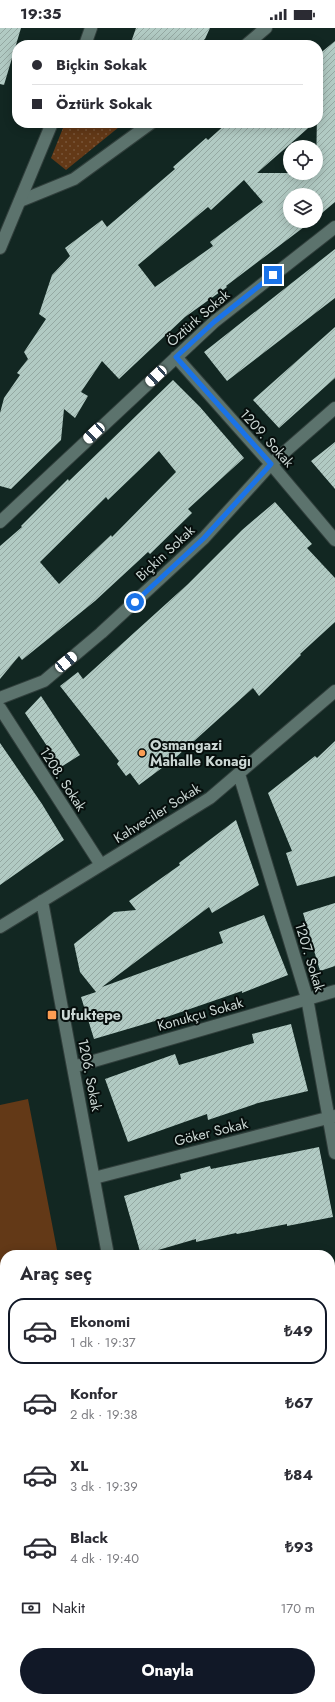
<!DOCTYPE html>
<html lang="tr">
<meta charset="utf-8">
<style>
:root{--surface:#fff;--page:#f7f7f7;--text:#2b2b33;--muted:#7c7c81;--line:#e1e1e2;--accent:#111827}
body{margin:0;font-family:Jost,sans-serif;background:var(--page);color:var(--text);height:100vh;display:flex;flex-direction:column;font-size:15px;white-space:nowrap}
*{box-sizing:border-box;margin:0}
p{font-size:13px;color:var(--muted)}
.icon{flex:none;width:22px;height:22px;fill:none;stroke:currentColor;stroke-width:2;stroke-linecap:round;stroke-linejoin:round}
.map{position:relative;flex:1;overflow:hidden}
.side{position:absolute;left:0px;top:1222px;width:335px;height:452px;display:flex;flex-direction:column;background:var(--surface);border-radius:16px 16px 0 0;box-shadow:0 2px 10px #0003}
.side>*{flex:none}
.banner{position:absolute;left:12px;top:12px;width:311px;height:88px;border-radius:16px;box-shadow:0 2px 10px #0003;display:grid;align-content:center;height:88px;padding:0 20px;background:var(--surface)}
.buttons{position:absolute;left:283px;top:112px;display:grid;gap:8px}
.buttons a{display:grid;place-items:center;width:40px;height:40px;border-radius:50%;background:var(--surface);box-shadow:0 2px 10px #0003;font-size:20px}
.end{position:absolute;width:18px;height:18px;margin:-9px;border:5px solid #1a73e8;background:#fff;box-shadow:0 0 0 2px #fff}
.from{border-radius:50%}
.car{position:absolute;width:12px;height:24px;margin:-12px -6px;border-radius:5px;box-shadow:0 0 3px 1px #0007;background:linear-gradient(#fff 24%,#345 0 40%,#fff 0 76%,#345 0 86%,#fff 0)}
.banner b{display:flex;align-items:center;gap:14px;height:38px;font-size:15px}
.banner b+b{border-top:1px solid var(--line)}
.banner i{width:10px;height:10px;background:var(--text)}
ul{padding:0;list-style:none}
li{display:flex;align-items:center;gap:12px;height:66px;margin:0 8px 6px;padding:0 12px;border:2px solid transparent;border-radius:16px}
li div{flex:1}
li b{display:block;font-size:15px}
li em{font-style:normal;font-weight:700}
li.selected{border-color:var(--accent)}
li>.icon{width:36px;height:36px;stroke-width:1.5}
h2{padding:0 20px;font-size:18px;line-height:48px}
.pay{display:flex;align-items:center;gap:10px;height:44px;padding:0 20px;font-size:15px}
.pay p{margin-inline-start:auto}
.primary-button{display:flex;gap:8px;margin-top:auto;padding:8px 20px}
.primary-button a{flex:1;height:46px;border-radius:24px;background:var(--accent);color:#fff;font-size:16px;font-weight:700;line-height:46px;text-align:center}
.status{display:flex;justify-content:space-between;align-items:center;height:28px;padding:0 20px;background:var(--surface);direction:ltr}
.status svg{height:11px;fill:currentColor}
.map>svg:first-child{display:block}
</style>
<div class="status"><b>19:35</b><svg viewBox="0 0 49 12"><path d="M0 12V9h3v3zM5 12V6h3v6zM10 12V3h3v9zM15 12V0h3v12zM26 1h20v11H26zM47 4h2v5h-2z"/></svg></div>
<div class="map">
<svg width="335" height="1674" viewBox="0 0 335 1674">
<defs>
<pattern id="park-dots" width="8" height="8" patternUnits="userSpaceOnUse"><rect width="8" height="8" fill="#633917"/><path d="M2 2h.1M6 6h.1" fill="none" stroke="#785538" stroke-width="1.8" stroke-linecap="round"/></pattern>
<pattern id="building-hatch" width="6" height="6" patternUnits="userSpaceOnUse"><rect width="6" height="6" fill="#b1cac3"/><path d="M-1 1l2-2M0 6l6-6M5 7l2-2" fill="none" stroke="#94a8a2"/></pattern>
</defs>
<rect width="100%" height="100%" fill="#122722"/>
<!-- grass -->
<path fill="#633917" d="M28,1071L58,1227H5V1241L0,1242V1077Z"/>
<!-- park -->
<path fill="url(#park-dots)" d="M65,95H124L66,142L51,130Z"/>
<!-- building -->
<path fill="url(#building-hatch)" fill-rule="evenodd" d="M0,0H21L4,57L0,56Z
M136,0H210L205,11L198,17H130Z
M335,13V174L316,190V167H290V193H312L226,258L227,259L185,289L119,351L102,333L81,364L88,368L75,390L64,381L61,412L11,461L0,458V385L4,370L20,347L17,345L28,331L24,324L46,291L39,286L52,247L70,228L65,220L102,192L107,199L175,141L173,139L206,110L208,112L227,95H314L257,145H316L318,27ZM244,152L263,174L210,214L213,218L155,259L138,237L208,179L211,182Z
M335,221V270L227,353L204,324Z
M335,299V350L279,400L253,372Z
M173,352L200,379L244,430L188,481L192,485L150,526L148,524L95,573L22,632L19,628L0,651V518L22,499L21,498L68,451L69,453ZM159,423L176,444L112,509L111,507L59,556L40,534L106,469L108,472Z
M335,414V461L311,433Z
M275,474L312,516L307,520L335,550V594L300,626L301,627L259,668L253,660L174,731L139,757L130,745L126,748L117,736L119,733L60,658L78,644L83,651L188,556L242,502Z
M41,668L80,727L61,739L25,685Z
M335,713V848L297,858L286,825L292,823L268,765L315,728L317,730Z
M0,715L42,776L64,812L0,857Z
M236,792L259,857L212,885L209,879L102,959L223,915L219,904L264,887L288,947L242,965V963L155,993L94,1011L81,969L96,964L80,944L74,916L114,884L136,882L129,873L180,837L179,835Z
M335,875V938L320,943L303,885Z
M291,996L308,1063L258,1075L208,1092L207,1086L128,1114L105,1051L175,1026L179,1037L254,1015L252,1006Z
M319,1119L333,1189L287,1198V1196L237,1206L236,1205L196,1214V1211L141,1227L124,1168L181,1151L180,1146L210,1138L211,1141Z"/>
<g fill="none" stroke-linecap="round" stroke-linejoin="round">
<defs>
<path id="street" d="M246,17L266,0
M20,173L74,151L151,95
M176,329L271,436L335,512
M0,494L214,294L335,199
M0,670L44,653L101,605L204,510L271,436L335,380
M0,680L101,837
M239,746L307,970L335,1125
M42,873L108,1227
M0,899L210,770L335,663
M73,1039L335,963
M94,1150L335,1088
M330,1256H335
M0,1300L5,1299
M330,1561L335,1563
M0,1641L5,1627
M96,1674L99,1669"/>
<path id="secondary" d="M85,17L91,0
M0,220L52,95"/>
</defs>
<!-- street casing -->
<use href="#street" stroke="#313f3c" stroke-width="14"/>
<!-- secondary casing -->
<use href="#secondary" stroke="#313f3c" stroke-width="14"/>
<!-- street -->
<use href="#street" stroke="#5c736d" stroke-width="12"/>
<!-- secondary -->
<use href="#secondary" stroke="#5c736d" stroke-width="12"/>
</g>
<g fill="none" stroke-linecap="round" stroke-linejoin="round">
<!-- route -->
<path stroke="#1a73e8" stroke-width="5" d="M135,574L204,510L271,436L176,329L214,294L273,247"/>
</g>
<!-- markers -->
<g fill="#fc9d53" stroke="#060e0c" stroke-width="1.5">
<circle cx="142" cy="725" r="4"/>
<rect x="47" y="982" width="10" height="10" rx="2"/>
</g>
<g text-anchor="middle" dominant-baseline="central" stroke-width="4" stroke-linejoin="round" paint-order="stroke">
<!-- street labels -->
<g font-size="14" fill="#ccd8d5" stroke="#060e0c">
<text transform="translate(198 290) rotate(-41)">Öztürk Sokak</text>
<text transform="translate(267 410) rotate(48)">1209. Sokak</text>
<text transform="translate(165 525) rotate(-43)">Biçkin Sokak</text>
<text transform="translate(63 751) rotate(57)">1208. Sokak</text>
<text transform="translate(157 785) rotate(-32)">Kahveciler Sokak</text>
<text transform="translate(310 929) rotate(73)">1207. Sokak</text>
<text transform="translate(200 986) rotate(-16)">Konukçu Sokak</text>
<text transform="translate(90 1047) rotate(79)">1206. Sokak</text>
<text transform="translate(211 1104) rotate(-14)">Göker Sokak</text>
</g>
<!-- poi labels -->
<g font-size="14" font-weight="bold" fill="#ccd8d5" stroke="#060e0c" text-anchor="start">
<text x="150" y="717">Osmangazi<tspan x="150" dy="16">Mahalle Konağı</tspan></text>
<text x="61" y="987">Ufuktepe</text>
</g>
</g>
</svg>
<div class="buttons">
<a><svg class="icon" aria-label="locate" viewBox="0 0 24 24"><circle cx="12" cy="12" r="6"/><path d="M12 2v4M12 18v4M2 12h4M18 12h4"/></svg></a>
<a><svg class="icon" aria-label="layers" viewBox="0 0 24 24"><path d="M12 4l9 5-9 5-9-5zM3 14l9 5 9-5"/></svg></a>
</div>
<i class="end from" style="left:135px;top:574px"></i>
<i class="end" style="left:273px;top:247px"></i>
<i class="car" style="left:156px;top:348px;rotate:227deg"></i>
<i class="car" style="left:94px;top:405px;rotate:227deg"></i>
<i class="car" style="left:66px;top:634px;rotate:50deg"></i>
<div class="banner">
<b><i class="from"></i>Biçkin Sokak</b>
<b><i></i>Öztürk Sokak</b>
</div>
<section class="side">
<h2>Araç seç</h2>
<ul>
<li class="selected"><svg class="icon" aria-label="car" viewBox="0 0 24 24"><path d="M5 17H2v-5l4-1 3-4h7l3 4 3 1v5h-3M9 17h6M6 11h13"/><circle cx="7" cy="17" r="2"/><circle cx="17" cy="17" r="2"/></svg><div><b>Ekonomi</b><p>1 dk · 19:37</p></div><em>₺49</em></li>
<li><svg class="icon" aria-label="car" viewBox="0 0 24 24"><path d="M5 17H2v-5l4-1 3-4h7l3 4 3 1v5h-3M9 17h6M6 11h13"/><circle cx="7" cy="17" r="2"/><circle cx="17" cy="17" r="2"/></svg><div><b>Konfor</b><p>2 dk · 19:38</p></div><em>₺67</em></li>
<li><svg class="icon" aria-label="car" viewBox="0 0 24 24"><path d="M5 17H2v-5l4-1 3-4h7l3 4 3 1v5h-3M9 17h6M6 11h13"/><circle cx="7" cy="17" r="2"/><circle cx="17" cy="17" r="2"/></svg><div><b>XL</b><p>3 dk · 19:39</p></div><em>₺84</em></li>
<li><svg class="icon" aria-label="car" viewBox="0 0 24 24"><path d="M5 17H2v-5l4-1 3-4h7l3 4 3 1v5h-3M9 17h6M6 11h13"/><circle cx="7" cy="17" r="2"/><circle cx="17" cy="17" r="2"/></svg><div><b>Black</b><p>4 dk · 19:40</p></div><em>₺93</em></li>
</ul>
<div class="pay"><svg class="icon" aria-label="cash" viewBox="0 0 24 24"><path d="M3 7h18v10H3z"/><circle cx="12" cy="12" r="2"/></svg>Nakit<p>170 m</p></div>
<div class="primary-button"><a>Onayla</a></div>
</section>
</div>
